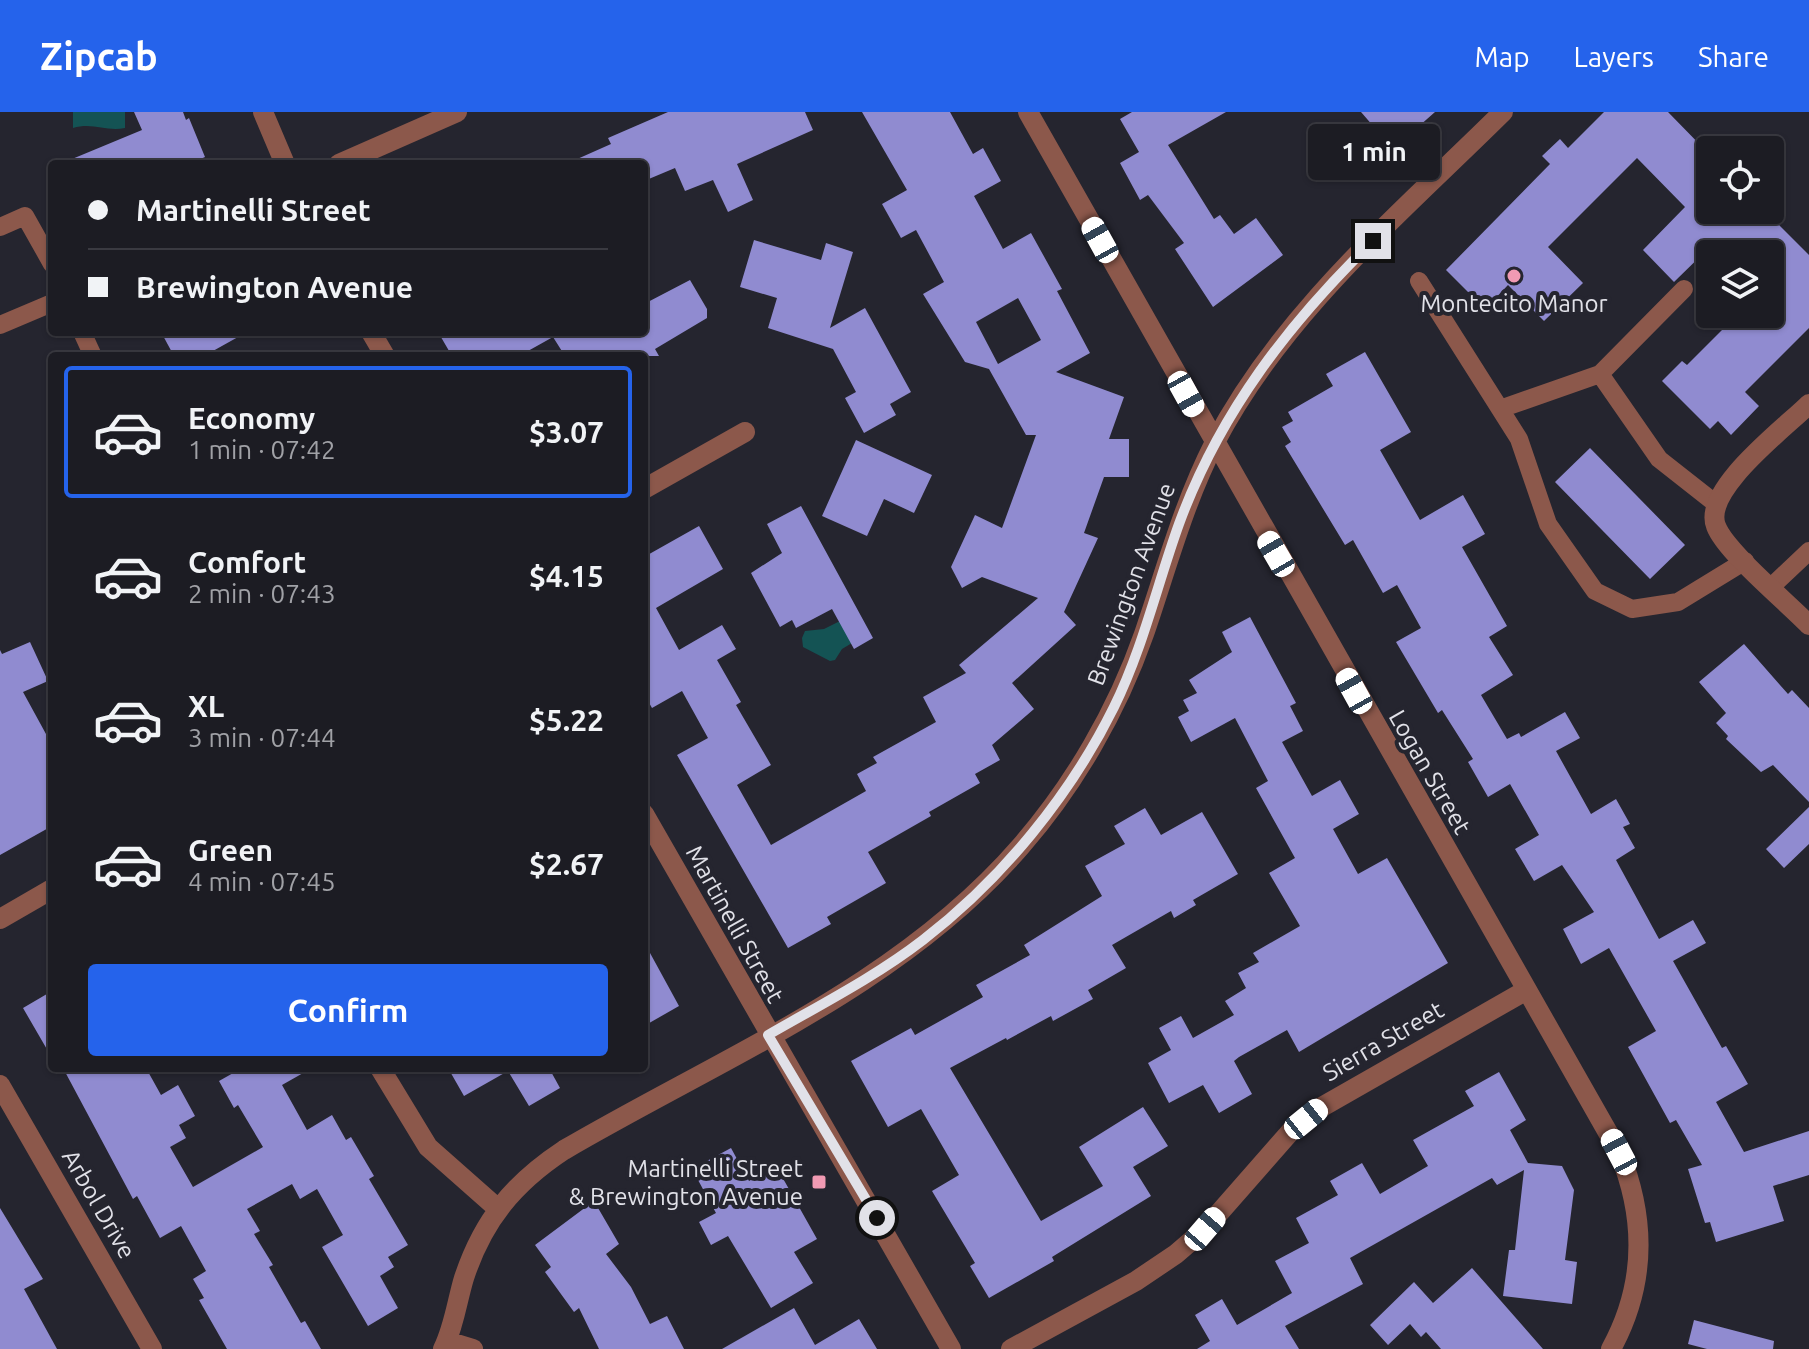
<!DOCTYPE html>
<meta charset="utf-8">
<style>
:root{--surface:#1c1c23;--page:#292930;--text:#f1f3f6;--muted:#a0a1a6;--line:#3a3a41;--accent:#2563eb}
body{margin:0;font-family:Ubuntu,sans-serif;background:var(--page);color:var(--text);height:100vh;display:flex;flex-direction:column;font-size:30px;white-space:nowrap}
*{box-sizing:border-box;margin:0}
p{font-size:26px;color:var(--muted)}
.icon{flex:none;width:44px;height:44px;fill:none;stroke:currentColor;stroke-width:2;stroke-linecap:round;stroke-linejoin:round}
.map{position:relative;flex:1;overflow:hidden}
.sheet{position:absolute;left:48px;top:240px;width:600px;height:720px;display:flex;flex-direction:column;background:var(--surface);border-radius:8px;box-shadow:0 2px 6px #0004,0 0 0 2px var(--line)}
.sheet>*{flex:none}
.top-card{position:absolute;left:48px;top:48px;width:600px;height:176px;border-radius:8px;box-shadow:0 2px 6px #0004,0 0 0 2px var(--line);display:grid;align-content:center;height:176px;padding:0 40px;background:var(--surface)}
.tools{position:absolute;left:1696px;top:24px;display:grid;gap:16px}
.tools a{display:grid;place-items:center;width:88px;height:88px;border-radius:8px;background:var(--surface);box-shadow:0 2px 6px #0004,0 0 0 2px var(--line);font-size:40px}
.end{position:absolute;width:36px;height:36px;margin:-18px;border:10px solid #e1e1e8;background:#111;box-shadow:0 0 0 4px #111}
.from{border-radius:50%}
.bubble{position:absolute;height:56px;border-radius:8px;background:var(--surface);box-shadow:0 2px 6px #0004,0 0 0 2px var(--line);font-size:26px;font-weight:700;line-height:56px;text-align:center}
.car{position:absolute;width:24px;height:48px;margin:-24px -12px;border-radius:10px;box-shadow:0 0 6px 2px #0007;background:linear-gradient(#fff 24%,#345 0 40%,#fff 0 76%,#345 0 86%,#fff 0)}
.top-card b{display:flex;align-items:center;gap:28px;height:76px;font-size:30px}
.top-card b+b{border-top:2px solid var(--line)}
.top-card i{width:20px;height:20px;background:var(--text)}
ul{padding:14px 0 0;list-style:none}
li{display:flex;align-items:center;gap:24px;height:132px;margin:0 16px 12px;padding:0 24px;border:4px solid transparent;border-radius:8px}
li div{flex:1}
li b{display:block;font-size:30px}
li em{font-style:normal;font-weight:700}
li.selected{border-color:var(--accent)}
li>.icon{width:72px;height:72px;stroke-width:1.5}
.button{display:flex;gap:16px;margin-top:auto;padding:16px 40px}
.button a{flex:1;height:92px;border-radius:8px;background:var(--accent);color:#fff;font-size:32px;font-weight:700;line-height:92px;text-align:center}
header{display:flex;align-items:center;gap:48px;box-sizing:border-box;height:112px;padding:0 40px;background:var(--accent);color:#fff}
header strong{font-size:38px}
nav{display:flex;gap:44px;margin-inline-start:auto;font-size:28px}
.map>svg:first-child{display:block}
</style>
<header>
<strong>Zipcab</strong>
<nav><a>Map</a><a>Layers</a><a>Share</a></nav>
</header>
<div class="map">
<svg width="1809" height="1237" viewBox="0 0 1809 1237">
<rect width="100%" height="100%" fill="#25252f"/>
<!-- water -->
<path fill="#145354" d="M73,0H125V16C106,20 93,10 73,16Z
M842,508L852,531L842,537L835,548L830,549L803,535L802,526L805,519L824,517Z"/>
<!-- building -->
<path fill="#908bd0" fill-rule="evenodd" d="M134,0H183L186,8L189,6L205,45L189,52H60L142,18Z
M668,0H805L813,18L737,52L753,88L728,100L713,68L685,79L675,56L644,69V52H566L611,32L608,26Z
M862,0H950L973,42L983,36L1001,69L974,84L1003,137L1031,121L1062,177L1057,179L1090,241L1056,260L1124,285L1109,327H1129V365H1104L1084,421L1098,426L1064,500L1076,513L1012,571L1034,597L992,633L1000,648L975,662L980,671L929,700L931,704L868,740L886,771L827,805L831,812L788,836L677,643L708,626L682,579L652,596L644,582V445L699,414L723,457L656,496L679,538L722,513L736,537L717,548L741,590L736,593L771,653L737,673L771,733L866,679L857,662L877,651L873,645L936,610L923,585L966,561L959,553L1038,486L982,465L962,476L951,455L975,403L1002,416L1036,323H1026L989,257L965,250L923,182L944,170L916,118L901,126L882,92L907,78ZM1018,186L1041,228L998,252L976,210Z
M1132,0H1226L1168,33L1214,107L1220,103L1234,122L1256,106L1283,143L1213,195L1175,137L1184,131L1148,83L1140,88L1120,51L1139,40L1120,7Z
M1361,0H1435L1393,37Z
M1604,0H1668L1710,43V98H1764L1809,143V216L1745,280L1759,294L1731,323L1718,309L1710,317L1662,269L1682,249L1687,253L1738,202H1770V142H1731L1717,128L1674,170L1643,138L1685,95L1637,46L1548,135L1583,171L1544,209L1508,173L1485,197L1446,158L1550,52L1542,44L1560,27L1568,36Z
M754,128L821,148L826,131L853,140L830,216L865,196L911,280L890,292L896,303L864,321L845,286L856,280L833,237L768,216L777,186L740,175Z
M690,168L707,197V206L655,237L659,244H565L553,225L519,244H452L438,220H644V192Z
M161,220H247L204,244H174Z
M1365,240L1411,320L1380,338L1420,408L1463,383L1485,422L1462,435L1507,514L1489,525L1513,563L1481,583L1507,627L1519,621L1521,625L1565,600L1580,626L1556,639L1591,702L1616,687L1630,712L1623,715L1635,736L1616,748L1659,827L1693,808L1706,831L1673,849L1722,936L1726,934L1748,972L1716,990L1744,1040L1809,1019V1063L1773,1074L1784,1109L1716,1130L1710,1110L1705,1111L1688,1057L1702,1053L1676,1008L1670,1011L1628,935L1656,919L1609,836L1581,852L1563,817L1594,800L1562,753L1534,769L1515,737L1539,723L1510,672L1488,685L1468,650L1473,647L1442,598L1438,601L1396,530L1421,516L1397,473L1383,481L1353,428L1345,433L1285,334L1291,330L1282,315L1293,309L1288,300L1333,274L1326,262Z
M856,328L932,363L914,401L884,387L867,424L822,404Z
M1590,336L1685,433L1650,467L1555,370Z
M801,394L873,526L854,537L832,497L796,516L792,508L780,515L751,461L782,441L767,412Z
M1250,505L1296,591L1290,594L1303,619L1282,630L1312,684L1340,668L1359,702L1333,717L1358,762L1387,746L1448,851L1299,940L1287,918L1239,945L1234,949L1252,982L1219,1001L1203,973L1169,991L1148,951L1171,938L1159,916L1181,904L1193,926L1234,903L1225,889L1246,876L1238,861L1259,850L1253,841L1300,814L1269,761L1295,746L1256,676L1268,669L1235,606L1191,630L1178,605L1189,599L1183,588L1197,581L1189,568L1232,540L1222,520Z
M30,530L48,569L23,580L52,633V714L0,743V538L2,542Z
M1744,532L1788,582L1792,578L1809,596V690L1773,653L1761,660L1726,627L1728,624L1716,611L1726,601L1699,570Z
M1809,695V732L1784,756L1766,737Z
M1145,696L1161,723L1202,700L1238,762L1193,788L1196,793L1174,806L1171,799L1112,833L1126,856L1088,878L1093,887L1053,909L1051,904L1007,928L1006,926L950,956L1041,1109L1103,1074L1079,1035L1143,995L1168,1034L1133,1055L1151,1084L1052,1145L1054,1149L989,1186L970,1154L975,1151L932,1079L959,1063L921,997L888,1015L851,949L911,916L915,923L983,885L976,873L1030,843L1024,833L1102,784L1085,754L1125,732L1114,714Z
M644,830L679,894L644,914Z
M52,879V946L23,896Z
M63,956H146L161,983L178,973L195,1004L179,1013L186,1026L170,1035L193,1075L263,1035L238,993L234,996L219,969L242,956H312L282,973L307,1018L332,1003L346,1028L351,1025L374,1064L369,1067L408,1133L388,1145L394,1155L380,1164L398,1196L368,1214L322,1135L343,1123L317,1077L300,1087L292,1072L247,1097L260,1119L254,1122L273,1153L269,1155L301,1211L305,1209L321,1237H227L199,1188L204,1186L193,1167L206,1159L181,1114L160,1126L137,1084L133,1087Z
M448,956H549L560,976L529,994L508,959L464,984Z
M1499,960L1526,1008L1510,1018L1528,1051L1562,1054L1574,1078L1565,1148L1577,1150L1572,1192L1503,1184L1509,1138H1515L1524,1058L1497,1073L1492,1066L1350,1146L1363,1172L1285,1214L1299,1237H1197L1210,1229L1195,1203L1222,1187L1237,1213L1292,1181L1275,1149L1309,1131L1296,1106L1338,1083L1330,1069L1362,1051L1380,1082L1428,1054L1413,1028L1474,994L1465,979Z
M731,1036L749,1069L776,1054L817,1127L794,1140L813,1171L771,1196L728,1124L711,1133L699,1110L716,1101L692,1057Z
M594,1089L619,1132L606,1142L631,1175L650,1212L667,1204L684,1237H599L579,1196L574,1200L545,1160L551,1155L535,1133Z
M0,1096L43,1167L24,1177L57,1237H0Z
M1472,1156L1543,1237H1441L1426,1220L1421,1225L1410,1212L1388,1233L1370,1213L1414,1170L1433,1191Z
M794,1196L815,1233L859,1207L877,1237H722Z
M1694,1208L1774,1229L1773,1237H1707L1688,1232Z"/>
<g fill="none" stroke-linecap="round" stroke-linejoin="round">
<!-- service -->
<path stroke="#8c584b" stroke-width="18" d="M0,115L25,104L52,152
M1419,169L1519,327L1548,412L1595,479L1632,497L1678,490L1745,449
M0,213L52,191
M82,220L93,244
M1600,262L1659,347L1715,391
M1500,297L1600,262L1684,177
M1771,475L1809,439"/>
<!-- minor -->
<path stroke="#8c584b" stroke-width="20" d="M1028,0L1619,1040C1646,1106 1646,1173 1611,1237
M339,52L457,0
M1809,292C1785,316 1702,378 1716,414C1725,439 1788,491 1809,513
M644,377L745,320
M0,807L52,777
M380,956L428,1035L497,1096
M0,973L152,1237
M447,1229L473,1237
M443,1237C454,1215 457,1189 464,1166C483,1108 514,1071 564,1038C721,946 900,874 1021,734C1074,673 1117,599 1144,522C1166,458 1183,393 1214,332C1283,200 1399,103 1503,0
M1011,1237L1136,1169L1176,1142L1205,1117L1291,1019L1320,996L1525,879"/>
<!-- tertiary -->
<path stroke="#8c584b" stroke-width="20" d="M263,0L285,52
M371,220L385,244
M644,702L951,1237"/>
</g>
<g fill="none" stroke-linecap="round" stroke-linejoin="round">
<!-- route -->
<path stroke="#e1e1e8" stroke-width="10" d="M877,1106L768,923C820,893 875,865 923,828C1002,767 1070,684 1114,595C1143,536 1157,473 1179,412C1220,300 1289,211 1373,129"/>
</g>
<!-- markers -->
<g fill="#f19ab3" stroke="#25252f" stroke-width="3">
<circle cx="1514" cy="164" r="8"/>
<rect x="811" y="1062" width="16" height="16" rx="4"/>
</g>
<g text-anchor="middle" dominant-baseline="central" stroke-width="8" stroke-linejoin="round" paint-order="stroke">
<!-- poi labels -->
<g font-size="24" fill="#e1e1e8" stroke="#25252f">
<text x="1514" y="191">Montecito Manor</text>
<text x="803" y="1056" text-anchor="end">Martinelli Street<tspan x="803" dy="28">&amp; Brewington Avenue</tspan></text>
</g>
<!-- street labels -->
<g font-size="24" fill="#e1e1e8" stroke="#25252f">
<text transform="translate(1131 472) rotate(-70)">Brewington Avenue</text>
<text transform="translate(1430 660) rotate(60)">Logan Street</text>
<text transform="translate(735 812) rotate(61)">Martinelli Street</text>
<text transform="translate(1383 929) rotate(-30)">Sierra Street</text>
<text transform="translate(99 1092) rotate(60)">Arbol Drive</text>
</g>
</g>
</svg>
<div class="tools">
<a><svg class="icon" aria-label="locate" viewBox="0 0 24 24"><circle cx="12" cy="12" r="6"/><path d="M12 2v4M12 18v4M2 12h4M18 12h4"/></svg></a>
<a><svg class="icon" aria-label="layers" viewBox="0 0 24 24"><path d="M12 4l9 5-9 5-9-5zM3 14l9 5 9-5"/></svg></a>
</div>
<i class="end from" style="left:877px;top:1106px"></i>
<i class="end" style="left:1373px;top:129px"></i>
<div class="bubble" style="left:1308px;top:12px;width:132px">1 min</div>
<i class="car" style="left:1100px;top:128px;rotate:331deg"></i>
<i class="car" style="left:1186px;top:282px;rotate:151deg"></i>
<i class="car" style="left:1276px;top:442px;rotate:330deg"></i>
<i class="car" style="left:1354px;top:579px;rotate:331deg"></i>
<i class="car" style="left:1306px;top:1007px;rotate:51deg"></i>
<i class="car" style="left:1619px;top:1040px;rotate:332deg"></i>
<i class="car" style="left:1205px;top:1117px;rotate:41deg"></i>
<div class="top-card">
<b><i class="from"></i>Martinelli Street</b>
<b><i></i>Brewington Avenue</b>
</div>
<section class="sheet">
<ul>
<li class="selected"><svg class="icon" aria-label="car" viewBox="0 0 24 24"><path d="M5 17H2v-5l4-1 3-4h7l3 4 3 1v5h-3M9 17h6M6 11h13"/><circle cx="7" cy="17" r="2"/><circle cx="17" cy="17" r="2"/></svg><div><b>Economy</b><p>1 min · 07:42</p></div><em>$3.07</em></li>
<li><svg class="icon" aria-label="car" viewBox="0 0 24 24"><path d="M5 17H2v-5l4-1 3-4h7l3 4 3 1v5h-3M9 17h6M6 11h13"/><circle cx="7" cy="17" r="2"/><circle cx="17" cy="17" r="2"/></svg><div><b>Comfort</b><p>2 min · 07:43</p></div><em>$4.15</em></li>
<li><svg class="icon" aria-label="car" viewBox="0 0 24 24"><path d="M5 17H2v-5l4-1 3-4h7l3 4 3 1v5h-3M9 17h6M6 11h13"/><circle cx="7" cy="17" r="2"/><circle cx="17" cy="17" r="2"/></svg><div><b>XL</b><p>3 min · 07:44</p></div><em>$5.22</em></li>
<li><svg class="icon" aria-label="car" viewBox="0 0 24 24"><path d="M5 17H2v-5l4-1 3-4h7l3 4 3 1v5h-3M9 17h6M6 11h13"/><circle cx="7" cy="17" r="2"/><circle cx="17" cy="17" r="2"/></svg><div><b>Green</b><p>4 min · 07:45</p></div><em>$2.67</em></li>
</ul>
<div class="button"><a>Confirm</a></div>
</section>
</div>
